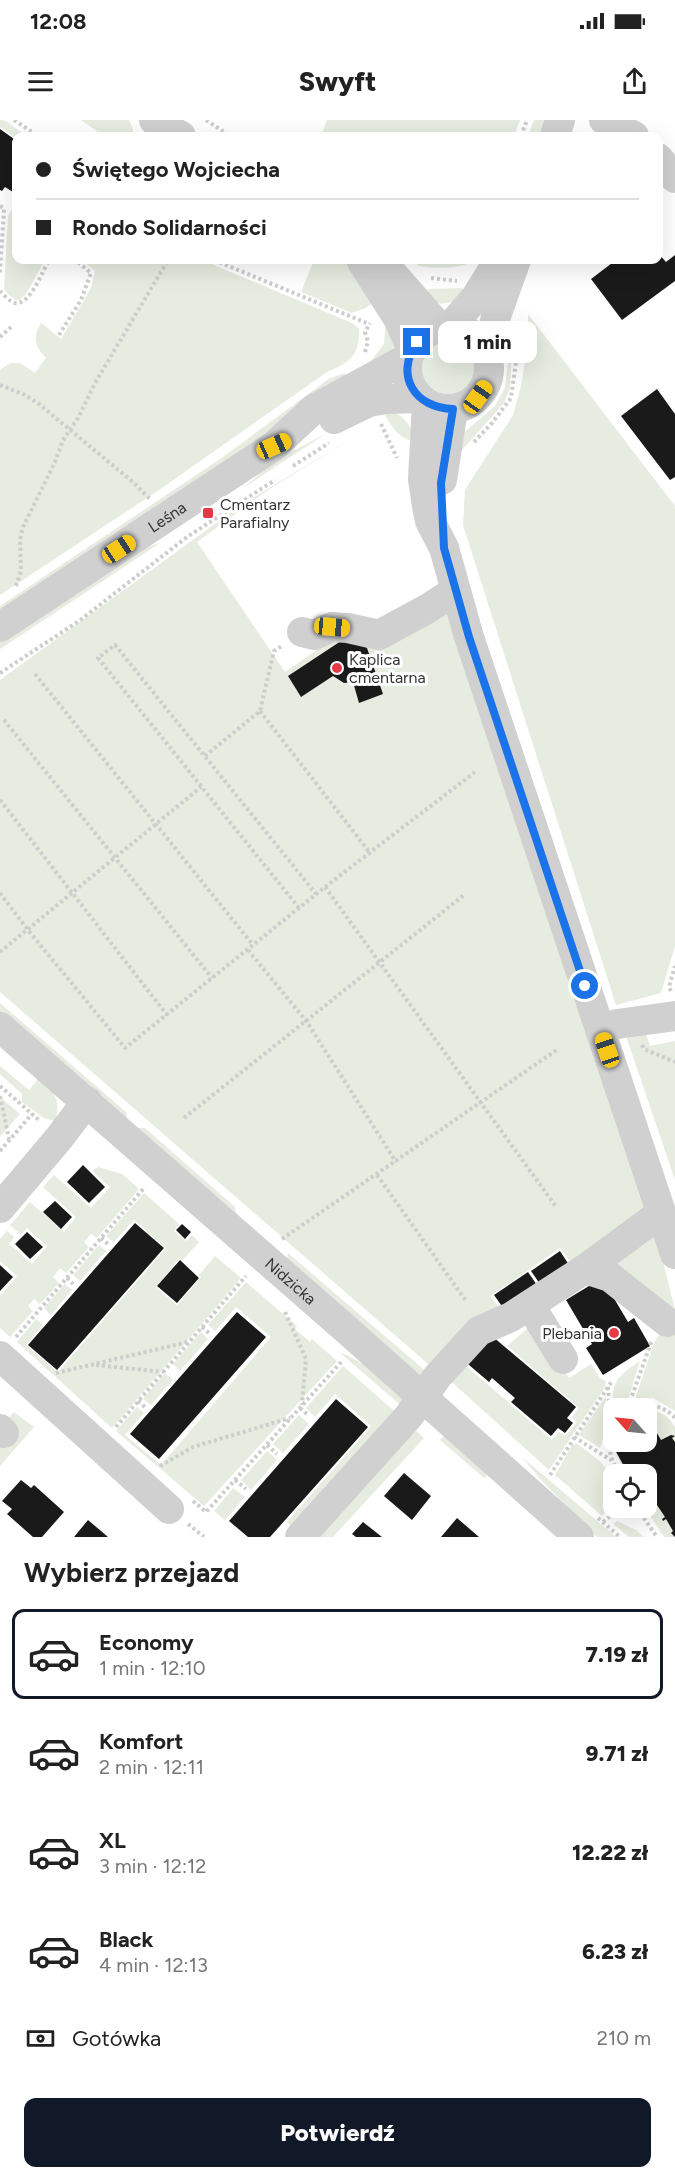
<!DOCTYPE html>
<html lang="pl">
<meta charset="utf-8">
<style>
:root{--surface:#fff;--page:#f2f2f2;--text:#222;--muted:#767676;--line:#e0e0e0;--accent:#111827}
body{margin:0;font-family:Figtree,sans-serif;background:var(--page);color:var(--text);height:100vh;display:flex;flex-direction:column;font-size:22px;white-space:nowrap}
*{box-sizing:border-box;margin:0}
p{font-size:20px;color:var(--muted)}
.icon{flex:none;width:33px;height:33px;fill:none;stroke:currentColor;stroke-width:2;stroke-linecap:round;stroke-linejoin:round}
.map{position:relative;height:1417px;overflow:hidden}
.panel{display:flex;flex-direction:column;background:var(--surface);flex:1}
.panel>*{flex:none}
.guide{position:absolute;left:12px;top:12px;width:651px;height:132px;border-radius:12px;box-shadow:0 6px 24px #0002;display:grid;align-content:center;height:132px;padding:0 24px;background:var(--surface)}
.needle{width:39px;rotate:297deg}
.tools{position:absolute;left:603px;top:1278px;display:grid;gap:12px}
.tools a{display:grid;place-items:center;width:54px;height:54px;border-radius:12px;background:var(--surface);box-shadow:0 6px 24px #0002;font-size:30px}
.end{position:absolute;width:27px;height:27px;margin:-14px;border:8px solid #1a73e8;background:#fff;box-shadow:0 0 0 3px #fff}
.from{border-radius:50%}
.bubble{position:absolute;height:42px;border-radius:12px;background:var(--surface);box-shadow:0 6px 24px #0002;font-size:20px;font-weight:800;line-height:42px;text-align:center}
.car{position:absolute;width:18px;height:36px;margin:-18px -9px;border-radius:8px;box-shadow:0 0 4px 2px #0007;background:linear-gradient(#f5c518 24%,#345 0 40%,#f5c518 0 76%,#345 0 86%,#f5c518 0)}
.guide b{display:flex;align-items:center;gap:21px;height:57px;font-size:22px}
.guide b+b{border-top:2px solid var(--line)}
.guide i{width:15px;height:15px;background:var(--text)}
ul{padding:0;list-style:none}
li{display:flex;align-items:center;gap:18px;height:90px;margin:0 12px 9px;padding:0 12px;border:3px solid transparent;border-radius:12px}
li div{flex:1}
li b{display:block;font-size:22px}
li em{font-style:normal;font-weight:800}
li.on{border-color:var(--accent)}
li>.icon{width:54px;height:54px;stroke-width:1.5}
h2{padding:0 24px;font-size:27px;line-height:72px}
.pay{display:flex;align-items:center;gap:15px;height:66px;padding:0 24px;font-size:22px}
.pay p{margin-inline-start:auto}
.action{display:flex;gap:12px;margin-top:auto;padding:12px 24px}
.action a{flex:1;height:69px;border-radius:12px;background:var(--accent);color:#fff;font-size:24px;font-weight:800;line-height:69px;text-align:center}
.status{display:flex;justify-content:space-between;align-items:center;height:42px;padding:0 30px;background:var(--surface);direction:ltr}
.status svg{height:16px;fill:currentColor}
header{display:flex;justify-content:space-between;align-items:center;height:78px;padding:0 24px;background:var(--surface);font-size:27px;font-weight:800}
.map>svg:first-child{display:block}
</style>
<div class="status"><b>12:08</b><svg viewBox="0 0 49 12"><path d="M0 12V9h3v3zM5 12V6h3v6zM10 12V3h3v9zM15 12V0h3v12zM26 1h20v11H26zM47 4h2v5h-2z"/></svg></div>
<header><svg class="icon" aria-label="menu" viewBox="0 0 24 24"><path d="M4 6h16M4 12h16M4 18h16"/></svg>Swyft<svg class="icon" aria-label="share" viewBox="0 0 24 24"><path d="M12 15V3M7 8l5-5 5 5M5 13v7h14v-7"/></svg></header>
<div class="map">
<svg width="675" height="1417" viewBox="0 0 675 1417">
<rect width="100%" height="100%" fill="#fff"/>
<!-- green -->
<path fill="#e6ecdf" d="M0,0H4L27,16H16V18L0,7Z
M81,0H129L133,9V16H104Z
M327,0H520L514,16H321Z
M534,0H547L541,16H528Z
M13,88L16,90V140H45L26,174L20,180H15L4,170L8,96Z
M85,140H202L352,203L359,209C360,236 349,243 327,252L159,370L0,475V250L10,243H20L35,253L46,238C35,226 32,218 41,203L61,219L91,168L95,151L84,142Z
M314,140H344L375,181L366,188L352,193L301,172Z
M413,140H468L467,144C452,149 435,148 419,146Z
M461,168L469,172C448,186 442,188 420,174L429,169Z
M528,194L675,386V826L661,873L616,885L463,405L465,370L513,295L521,266L528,224Z
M510,198L512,231L510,268L504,283L462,330L461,315L495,286L505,267L508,243L501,219Z
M386,200L395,220L394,229L367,246L384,224Z
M421 249a28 28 0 1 1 56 0a28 28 0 1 1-56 0Z
M345,253L347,259L262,320L0,493V486L223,337L330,258Z
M380,287C401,293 411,301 415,322C396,318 390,303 380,287Z
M327,313L243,368L276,340Z
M357,315L268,370L197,422L285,552L343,512L373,529L446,491L646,1095L574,1147L560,1128L491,1176L501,1191L435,1250L0,872V560L241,385Z
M160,423L0,529V523L143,428Z
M0,883L126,992L127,999L0,894Z
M644,908L650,926L675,921V1060L626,916Z
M0,946L29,970L39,958C54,972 62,980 55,1001L44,998L22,982V974L0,954Z
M0,977L20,994L0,1017Z
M136,1008H145L235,1087L236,1093Z
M98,1047L122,1054L139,1069L97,1118L91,1114L84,1122L89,1127L66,1153L60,1148L53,1157L59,1163L40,1184L34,1179L28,1186L33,1191L10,1217L0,1208V1176L17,1156L0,1141V1119L7,1111L14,1117L9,1124L32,1144L47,1126L27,1108L21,1115L10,1105L30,1082L64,1112L76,1097L43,1067L54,1055L91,1088L110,1067L92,1051Z
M144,1073L179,1104L174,1111L186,1121L192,1115L199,1122L182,1141L179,1139L156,1167L177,1185L201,1157L199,1155L215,1136L241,1158L112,1308L17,1222L36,1199L43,1205L26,1225L58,1252L166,1128L134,1100L114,1122L106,1116Z
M654,1105L675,1190V1291L653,1278L635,1279L654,1223L670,1198L602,1141Z
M99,1125L106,1131L80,1161L73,1155Z
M288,1133L429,1254L424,1259L286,1143Z
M246,1162L297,1206L295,1209L310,1222L312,1219L337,1241L204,1386L116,1311L137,1287L144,1293L125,1315L161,1345L271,1217L236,1187L215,1211L208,1205Z
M65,1164L72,1170L51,1195L44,1188Z
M528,1208L558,1242L569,1258L591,1244L600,1258L606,1261L605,1267L549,1350L444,1255L459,1240L552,1320L559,1312L565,1316L577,1302L572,1297L579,1288L507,1226Z
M201,1212L208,1219L180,1251L173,1244Z
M339,1232C366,1242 385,1260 407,1278L405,1289Z
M640,1241L627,1283L620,1288H614L613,1292C611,1262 616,1257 640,1241Z
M343,1246L401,1297L294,1408L287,1402L371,1306L335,1274L315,1297L306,1288Z
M165,1253L173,1260L151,1285L143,1279Z
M606,1276L607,1308L600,1328L579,1315Z
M647,1290C660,1291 668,1295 675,1307V1417H664L645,1388H646V1354H627L613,1328L616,1322H646Z
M14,1292L34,1307L0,1346V1321L3,1304Z
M299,1295L309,1304L283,1333L273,1324Z
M411,1306L424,1318L333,1417H310Z
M445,1315L488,1354L484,1358L440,1320Z
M576,1323L600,1341L613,1357V1385L602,1396L555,1355L572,1325Z
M267,1331L277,1340L251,1370L241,1360Z
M522,1337L616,1417H597L542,1361Z
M233,1368L245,1377L225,1400L214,1391Z
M617,1401L636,1410L644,1417H629L613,1404Z"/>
<!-- building -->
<path fill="#1a1a1a" d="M0,9L14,19L12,22L16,26V81L13,79L16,74L5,67L2,71L0,70Z
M658,133L666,142L675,135V161L622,200L591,159L616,140H658Z
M657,269L675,294V357L670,360L621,296Z
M341,521L363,525L367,528L383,574L359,583L353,562L344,563L333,556L301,577L288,556Z
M83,1045L105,1067L89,1083L67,1062Z
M55,1081L72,1097L61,1109L43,1092Z
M135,1103L164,1128L57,1250L28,1225Z
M182,1104L191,1112L185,1119L176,1110Z
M27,1112L43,1127L30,1139L15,1124Z
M560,1131L571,1148L542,1167L531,1151Z
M180,1140L199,1158L177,1183L157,1166Z
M0,1145L13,1157L0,1171Z
M528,1152L539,1168L506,1192L494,1175Z
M602,1158L628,1202L634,1198L650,1226L603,1255L586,1228L592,1224L566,1180Z
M237,1192L266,1217L159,1339L130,1314Z
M486,1211L576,1287L567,1298L573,1303L565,1313L558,1308L551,1316L511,1282L515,1278L492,1258L489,1262L462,1239Z
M336,1279L368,1307L270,1417H248L229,1401Z
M651,1293L649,1299L653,1306L655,1304L656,1306L654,1308L661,1320L671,1315L675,1316L672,1318L675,1322V1417L671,1413L673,1411L666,1399L663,1401L662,1399L665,1397L657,1385L648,1389L646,1386V1354H640L633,1344L625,1348L615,1330L630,1322H646V1298Z
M404,1353L431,1376L412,1400L384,1376Z
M21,1360L31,1368L34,1365L64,1392L42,1417H33L7,1394L12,1389L2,1381Z
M457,1398L479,1417H441Z
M88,1400L108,1417H74Z
M363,1402L382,1417H356L352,1414Z"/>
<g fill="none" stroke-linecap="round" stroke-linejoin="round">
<!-- path -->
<path stroke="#cdcdcd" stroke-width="4" stroke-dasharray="3 3" stroke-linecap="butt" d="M14,0L38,16
M206,0L230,16
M521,16L527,0
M0,86L4,88L0,153
M214,140L369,204
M431,158L457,161
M0,171C4,175 10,182 15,183C30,186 43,150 49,140
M59,215L81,180L91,153L79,143L81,140
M0,217L11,207
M365,232L368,222L365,212L370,203
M0,265L25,275L39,284L134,363L150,379
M381,304L397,338
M474,322L492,303L511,278L517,235
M293,346L329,323
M16,466L21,451L20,420L23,407L55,342L63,320L78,298L95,263L168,140
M0,553L79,501L187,417L275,360
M35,554L253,825
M260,591L370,733
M4,600L212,858
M205,636L260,591L274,531L282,526
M0,680L167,895
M325,767L557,1088
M0,773L28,810L125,928L325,767L475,652
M299,788L98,538L115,525L316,774
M248,830L307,902L396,1042
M0,832L201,667
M671,871L669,867L675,846
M642,925L644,929L675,942
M0,966L40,1001
M0,976L9,1019
M184,998L464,775
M0,1031L32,994
M377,1055L466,1181
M101,1118L108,1124
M282,1119L558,929
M67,1158L73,1164
M285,1192L306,1239L302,1285
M202,1207L209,1213
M16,1217L144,1068
M96,1245L163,1252
M56,1253L188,1222
M608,1267L612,1321
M138,1281L145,1287
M628,1287L652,1220
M300,1288L309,1296
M628,1288C642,1281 665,1285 675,1298
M116,1307L246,1156
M574,1317L611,1340
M612,1320C607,1332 613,1344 620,1354
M267,1325L277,1334
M160,1346L193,1327L290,1298
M550,1355L612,1261
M235,1360L246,1369
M193,1381L206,1392L343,1240
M637,1388L657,1417
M598,1398L620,1417
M603,1402L620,1388
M188,1404L204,1417"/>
<!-- minor -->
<g stroke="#d0d0d0" stroke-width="30">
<path d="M154,0L181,16"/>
<path d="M604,0L634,16"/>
<path d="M555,16L560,0"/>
<path d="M658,38L675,58"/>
<path d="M361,140L399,200L412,230"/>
<path d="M369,140L390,151L440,208"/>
<path d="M450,207L476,177L499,140"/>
<circle cx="448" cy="248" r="41"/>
<path d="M488,237L496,196L516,140"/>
<path d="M427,284L423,359L427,386L430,401L444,428L469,517L675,1134"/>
<path d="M334,299L369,282L385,279L420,278"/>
<path d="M442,360L453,289"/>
<path id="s1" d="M0,507L274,326L314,289L408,238"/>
<path d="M302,512L314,515L332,507L348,508L379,515L427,489L455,471"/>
<path id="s2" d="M0,907L347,1210L579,1417"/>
<path d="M600,910L617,904L675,896"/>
<path d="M0,1088L60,1017L87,981"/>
<path d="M585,1149L610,1157L667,1202"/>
<path d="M530,1185L563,1239"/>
<path d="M0,1236L169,1389"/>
<path d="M0,1309L4,1313"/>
<path d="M300,1417L408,1297L437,1257L479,1211L511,1197L585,1149L661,1093"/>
</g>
</g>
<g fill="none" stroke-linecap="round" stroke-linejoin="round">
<!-- route -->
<path stroke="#1a73e8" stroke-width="8" d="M417,222C394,256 415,288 453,289L441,363L444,428L469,517L585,866"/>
</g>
<!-- markers -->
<g fill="#e63946" stroke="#fff" stroke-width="2">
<rect x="202" y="387" width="12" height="12" rx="3"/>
<circle cx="337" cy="548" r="6"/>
<circle cx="614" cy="1213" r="6"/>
</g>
<g text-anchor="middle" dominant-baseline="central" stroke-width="6" stroke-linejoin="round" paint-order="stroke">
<!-- poi labels -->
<g font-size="16" fill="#333" stroke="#fff" text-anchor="start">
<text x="220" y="384">Cmentarz<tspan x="220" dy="18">Parafialny</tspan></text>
<text x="349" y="539">Kaplica<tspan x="349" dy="18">cmentarna</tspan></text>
<text x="602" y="1213" text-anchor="end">Plebania</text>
</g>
<!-- street labels -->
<g font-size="16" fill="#333" stroke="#fff">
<text stroke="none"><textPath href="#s1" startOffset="200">Leśna</textPath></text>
<text stroke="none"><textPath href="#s2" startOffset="386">Nidzicka</textPath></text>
</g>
</g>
</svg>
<div class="tools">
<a><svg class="needle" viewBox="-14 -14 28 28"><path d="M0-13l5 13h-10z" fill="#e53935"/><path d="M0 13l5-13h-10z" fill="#767676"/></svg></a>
<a><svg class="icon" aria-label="locate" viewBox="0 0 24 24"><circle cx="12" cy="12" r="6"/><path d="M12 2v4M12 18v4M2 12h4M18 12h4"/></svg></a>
</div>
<i class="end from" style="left:585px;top:866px"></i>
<i class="end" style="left:417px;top:222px"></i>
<div class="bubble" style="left:438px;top:201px;width:99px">1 min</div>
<i class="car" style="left:478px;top:277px;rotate:35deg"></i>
<i class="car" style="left:274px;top:326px;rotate:66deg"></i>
<i class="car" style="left:119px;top:429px;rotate:57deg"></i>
<i class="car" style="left:332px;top:507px;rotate:95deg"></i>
<i class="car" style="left:607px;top:930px;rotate:341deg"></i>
<div class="guide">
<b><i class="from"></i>Świętego Wojciecha</b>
<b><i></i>Rondo Solidarności</b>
</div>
</div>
<section class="panel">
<h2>Wybierz przejazd</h2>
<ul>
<li class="on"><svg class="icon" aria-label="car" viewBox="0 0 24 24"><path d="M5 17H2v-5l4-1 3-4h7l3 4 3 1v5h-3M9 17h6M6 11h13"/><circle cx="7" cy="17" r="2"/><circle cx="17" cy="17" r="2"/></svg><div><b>Economy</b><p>1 min · 12:10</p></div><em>7.19 zł</em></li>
<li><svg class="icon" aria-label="car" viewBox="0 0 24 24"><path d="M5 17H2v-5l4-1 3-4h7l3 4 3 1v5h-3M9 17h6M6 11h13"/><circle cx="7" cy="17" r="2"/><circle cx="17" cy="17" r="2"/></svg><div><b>Komfort</b><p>2 min · 12:11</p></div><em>9.71 zł</em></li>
<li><svg class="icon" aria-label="car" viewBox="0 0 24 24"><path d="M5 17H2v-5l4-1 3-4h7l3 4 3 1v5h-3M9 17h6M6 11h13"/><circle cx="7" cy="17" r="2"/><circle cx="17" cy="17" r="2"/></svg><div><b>XL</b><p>3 min · 12:12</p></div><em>12.22 zł</em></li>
<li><svg class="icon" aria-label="car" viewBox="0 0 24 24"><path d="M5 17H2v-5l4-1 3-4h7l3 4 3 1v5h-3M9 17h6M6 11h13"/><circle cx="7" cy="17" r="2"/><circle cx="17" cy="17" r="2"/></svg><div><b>Black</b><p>4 min · 12:13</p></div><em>6.23 zł</em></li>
</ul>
<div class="pay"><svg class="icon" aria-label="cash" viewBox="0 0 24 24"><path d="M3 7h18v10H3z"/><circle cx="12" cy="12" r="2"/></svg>Gotówka<p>210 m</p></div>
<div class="action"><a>Potwierdź</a></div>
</section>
